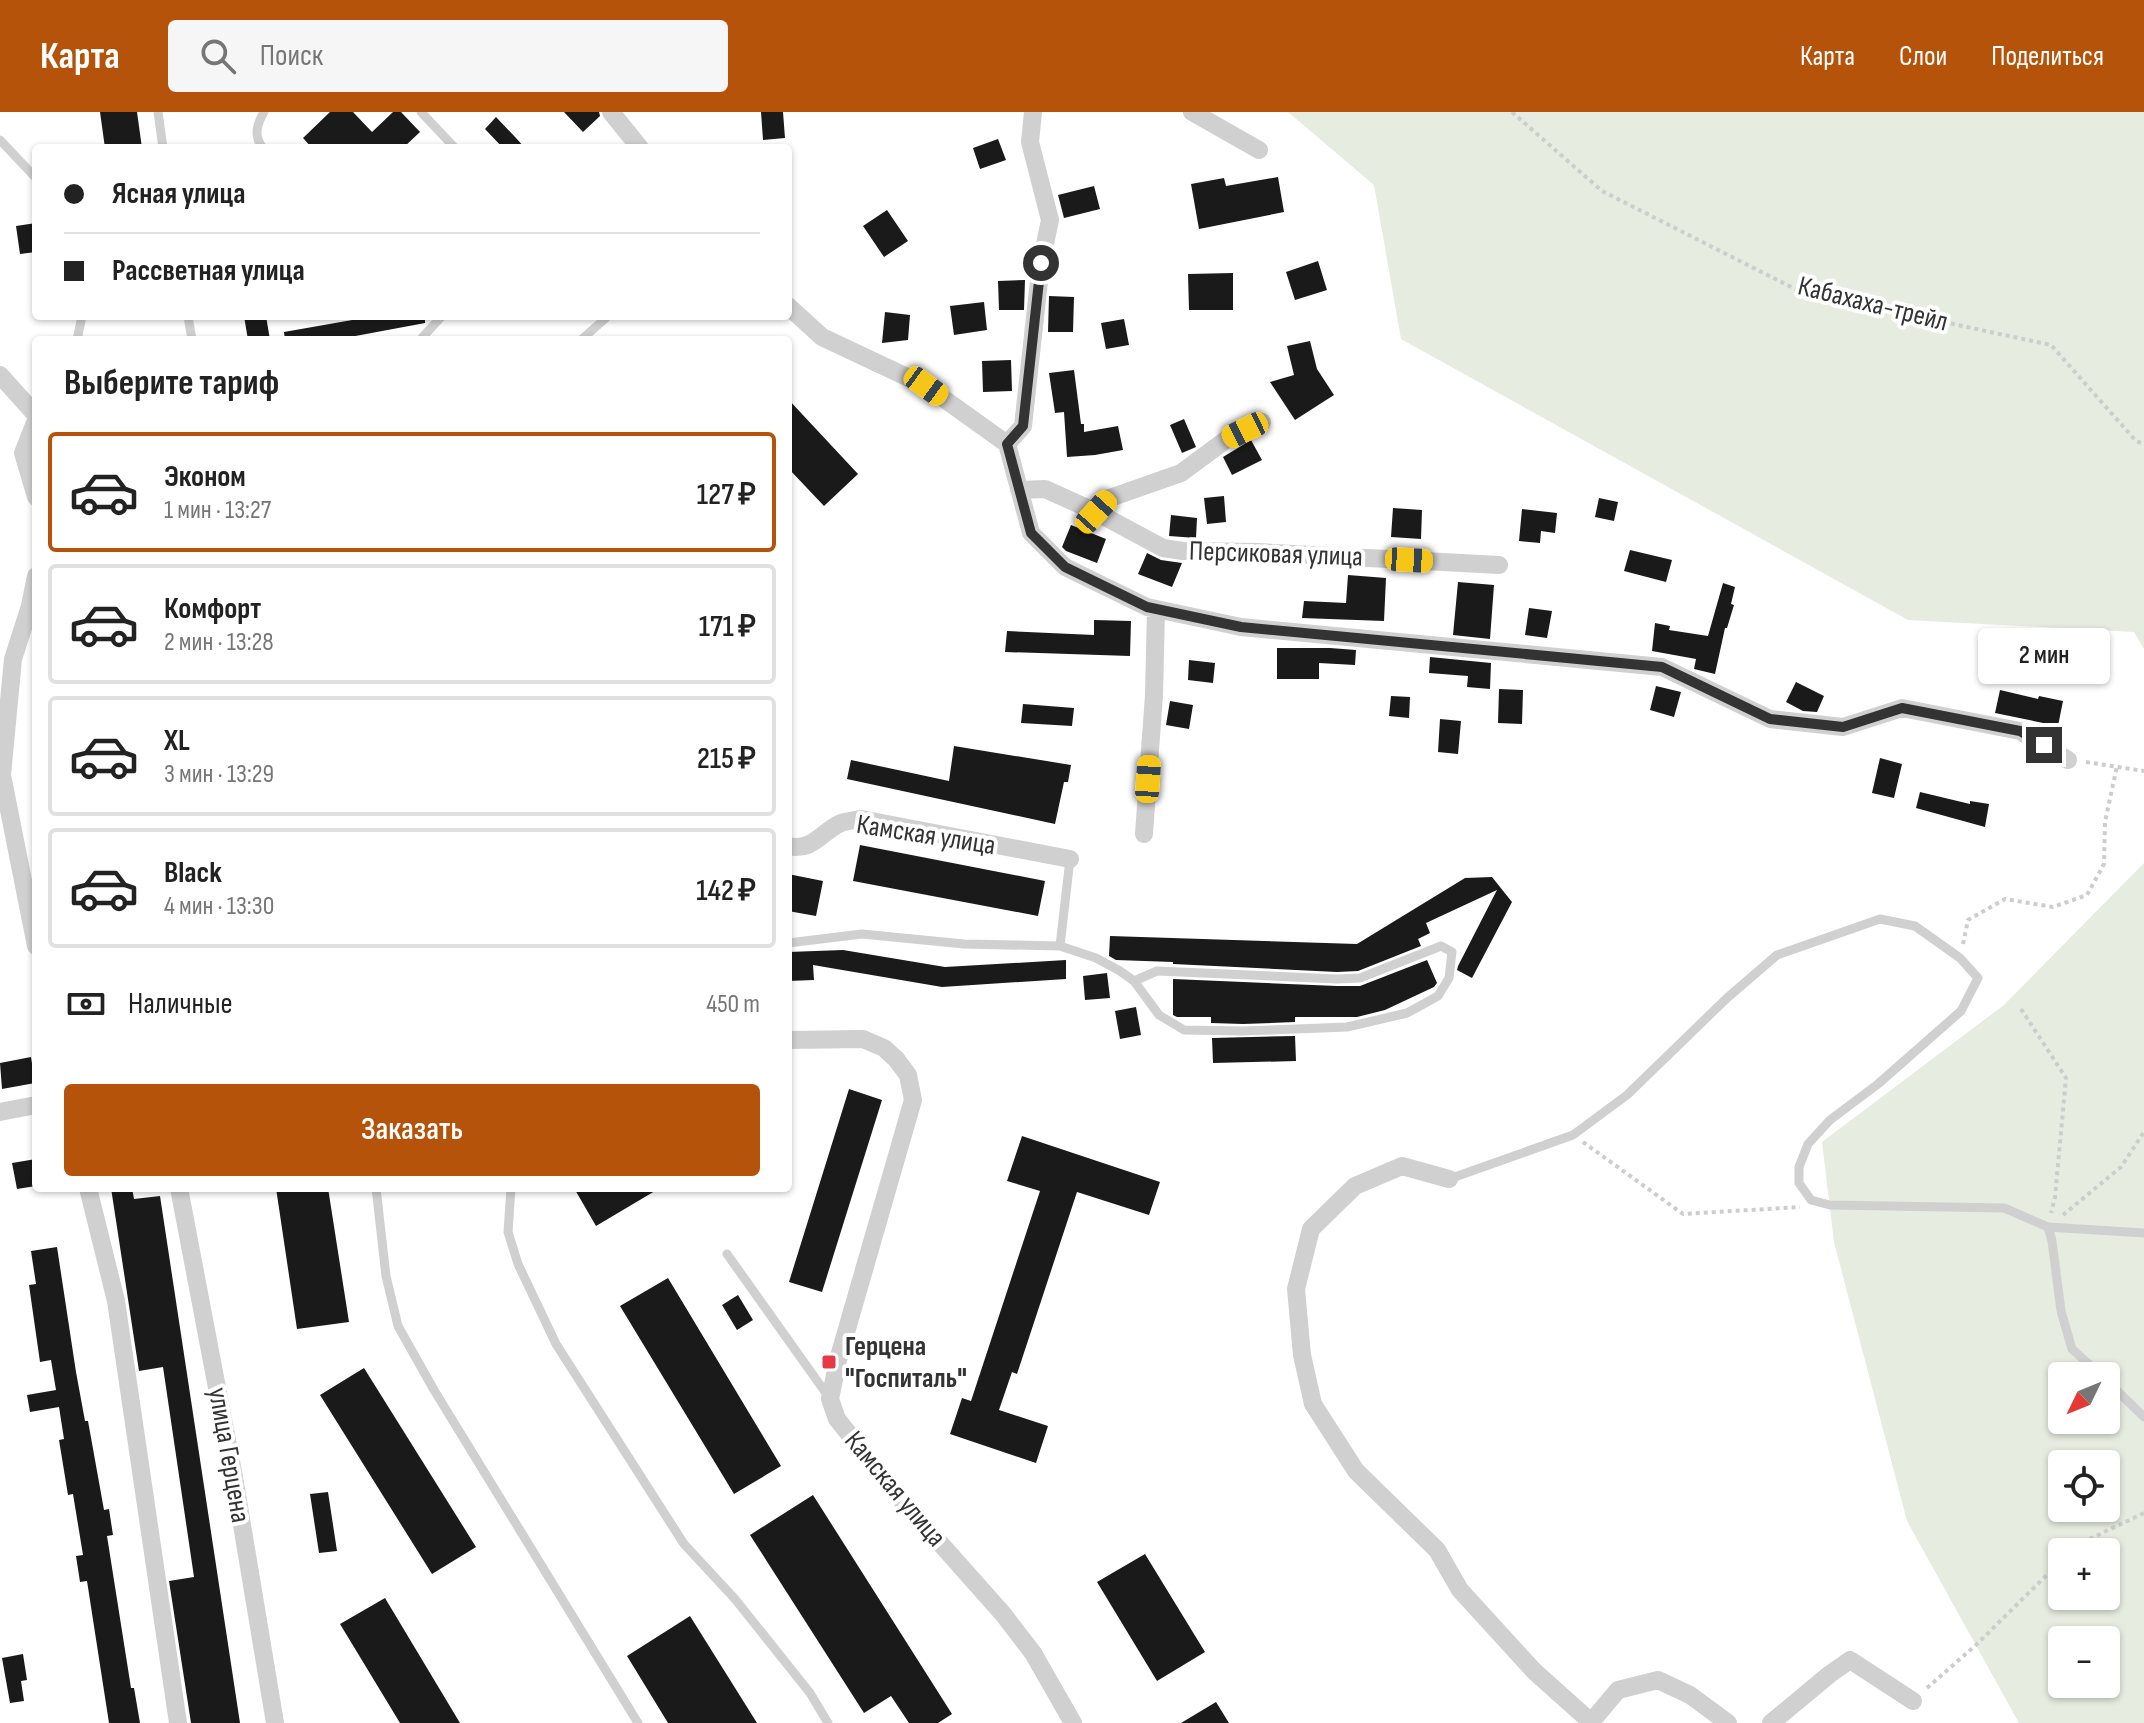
<!DOCTYPE html>
<html lang="ru">
<meta charset="utf-8">
<style>
:root{--surface:#fff;--page:#f6f6f6;--text:#222;--muted:#767676;--line:#e0e0e0;--accent:#b45309}
body{margin:0;font-family:"Sofia Sans Condensed",sans-serif;background:var(--page);color:var(--text);height:100vh;display:flex;flex-direction:column;font-size:30px;white-space:nowrap}
*{box-sizing:border-box;margin:0}
p{font-size:26px;color:var(--muted)}
.icon{flex:none;width:44px;height:44px;fill:none;stroke:currentColor;stroke-width:2;stroke-linecap:round;stroke-linejoin:round}
.map{position:relative;flex:1;overflow:hidden}
.details{position:absolute;left:32px;top:224px;width:760px;height:856px;display:flex;flex-direction:column;background:var(--surface);border-radius:8px;box-shadow:0 2px 6px #0004}
.details>*{flex:none}
.top-card{position:absolute;left:32px;top:32px;width:760px;height:176px;border-radius:8px;box-shadow:0 2px 6px #0004;display:grid;align-content:center;height:176px;padding:0 32px;background:var(--surface)}
.needle{width:52px;rotate:227deg}
.fabs{position:absolute;left:2048px;top:1250px;display:grid;gap:16px}
.fabs a{display:grid;place-items:center;width:72px;height:72px;border-radius:8px;background:var(--surface);box-shadow:0 2px 6px #0004;font-size:40px}
.end{position:absolute;width:36px;height:36px;margin:-18px;border:10px solid #333;background:#fff;box-shadow:0 0 0 4px #fff}
.from{border-radius:50%}
.bubble{position:absolute;height:56px;border-radius:8px;background:var(--surface);box-shadow:0 2px 6px #0004;font-size:26px;font-weight:600;line-height:56px;text-align:center}
.car{position:absolute;width:24px;height:48px;margin:-24px -12px;border-radius:10px;box-shadow:0 0 6px 2px #0007;background:linear-gradient(#f5c518 24%,#345 0 40%,#f5c518 0 76%,#345 0 86%,#f5c518 0)}
.top-card b{display:flex;align-items:center;gap:28px;height:76px;font-size:30px}
.top-card b+b{border-top:2px solid var(--line)}
.top-card i{width:20px;height:20px;background:var(--text)}
ul{padding:0;list-style:none}
li{display:flex;align-items:center;gap:24px;height:120px;margin:0 16px 12px;padding:0 16px;border:4px solid var(--line);border-radius:8px}
li div{flex:1}
li b{display:block;font-size:30px}
li em{font-style:normal;font-weight:600}
li.selected{border-color:var(--accent)}
li>.icon{width:72px;height:72px;stroke-width:1.5}
h2{padding:0 32px;font-size:36px;line-height:96px}
.pay{display:flex;align-items:center;gap:20px;height:88px;padding:0 32px;font-size:30px}
.pay p{margin-inline-start:auto}
.action{display:flex;gap:16px;margin-top:auto;padding:16px 32px}
.action a{flex:1;height:92px;border-radius:8px;background:var(--accent);color:#fff;font-size:32px;font-weight:600;line-height:92px;text-align:center}
header{display:flex;align-items:center;gap:48px;box-sizing:border-box;height:112px;padding:0 40px;background:var(--accent);color:#fff}
header strong{font-size:38px}
nav{display:flex;gap:44px;margin-inline-start:auto;font-size:28px}
.search{width:560px;height:72px;background:var(--page);display:flex;align-items:center;gap:20px;box-sizing:border-box;padding:0 28px;border-radius:8px;color:var(--muted);font-size:30px}
.map>svg:first-child{display:block}
</style>
<header>
<strong>Карта</strong>
<div class="search"><svg class="icon" aria-label="search" viewBox="0 0 24 24"><circle cx="10" cy="10" r="6"/><path d="M15 15l6 6"/></svg>Поиск</div>
<nav><a>Карта</a><a>Слои</a><a>Поделиться</a></nav>
</header>
<div class="map">
<svg width="2144" height="1611" viewBox="0 0 2144 1611">
<rect width="100%" height="100%" fill="#fff"/>
<!-- green -->
<path fill="#e6ecdf" fill-rule="evenodd" d="M1288,0H2144V537L2134,520L1908,508L1401,227L1374,73Z
M2144,751V1611H2019L1907,1409L1834,1130L1822,1030L2004,893ZM2062,1264H2106V1308H2062ZM2062,1352H2106V1396H2062ZM2062,1440H2106V1484H2062ZM2062,1528H2106V1572H2062Z"/>
<!-- building -->
<path fill="#1a1a1a" d="M100,0H137L142,36H105Z
M330,0H353L372,20L393,0H401L420,20L403,36H312L303,26Z
M564,0H599L600,4L583,20Z
M761,0H783L785,26L763,28Z
M496,5L516,26L525,36H503L485,17Z
M998,27L1006,48L980,57L973,36Z
M1278,65L1284,100L1199,117L1191,72L1224,66L1226,74Z
M1094,74L1100,97L1064,106L1058,83Z
M887,98L908,129L884,145L863,114Z
M36,111V140L20,142L16,114Z
M1318,149L1327,178L1295,188L1286,160Z
M1233,161V198H1189L1188,162Z
M1025,168L1024,198H999L998,169Z
M1049,184L1074,185L1073,220H1048Z
M984,190L987,218L954,223L950,194Z
M885,200L910,203L908,228L882,231Z
M244,204H266L270,228H248Z
M375,204H425V211L334,228H285L284,220Z
M1124,207L1129,233L1106,237L1101,211Z
M1310,229L1317,257L1334,283L1295,308L1270,270L1294,263L1287,234Z
M1011,248L1012,279L983,280L982,249Z
M1074,258L1081,312H1084V320L1118,314L1123,338L1095,343L1067,345L1064,300L1055,301L1049,261Z
M788,287L858,362L824,394L788,356Z
M1184,307L1196,335L1182,341L1170,313Z
M1251,328L1262,348L1232,363L1223,345Z
M1224,384L1226,410L1207,412L1204,386Z
M1599,386L1618,390L1614,409L1595,405Z
M1393,396L1422,398L1421,427L1391,425Z
M1522,397L1557,401L1555,421L1541,419L1540,431L1519,429Z
M1171,403L1197,406L1196,426L1169,424Z
M1071,413L1106,427L1097,451L1066,439L1062,435Z
M1630,438L1672,448L1666,470L1624,459Z
M1147,441L1161,448L1182,451L1172,475L1138,462Z
M1348,463L1386,466L1384,509L1302,506L1304,489L1346,491Z
M1458,470L1494,473L1490,527L1453,523Z
M1723,471L1735,475L1731,492L1734,493L1727,516H1725L1715,562L1694,557L1696,547L1652,539L1655,511L1670,514L1669,518L1708,524Z
M1529,496L1552,499L1547,526L1525,523Z
M1094,508L1131,509L1130,544L1005,540L1007,519L1094,523Z
M1277,536H1330L1356,538L1355,553L1319,551V567H1277Z
M1430,545L1491,551L1490,577L1467,575L1468,564L1429,561Z
M1189,548L1215,551L1213,571L1188,568Z
M1796,570L1824,584L1817,600L1803,599L1786,590Z
M1656,574L1681,580L1674,605L1650,598Z
M1499,577L1523,578L1522,612L1498,611Z
M2000,578L2038,587L2039,584L2063,589L2058,614L1995,601Z
M1391,584L1410,585L1409,606L1389,604Z
M1170,589L1193,593L1189,617L1166,613Z
M1023,592L1074,596L1072,614L1021,611Z
M1440,607L1461,609L1458,642L1438,640Z
M954,634L1071,653L1068,670H1064L1055,712L847,667L851,648L949,669Z
M1880,646L1902,652L1894,686L1872,681Z
M1920,680L1970,692V689L1989,692L1985,715L1916,696Z
M860,733L1045,769L1038,804L853,769Z
M788,762L823,769L816,804L788,799Z
M1492,765L1512,790L1472,866L1457,858L1458,854L1497,778L1426,811L1430,821L1418,827L1421,834L1358,859L1337,860L1173,852V850L1116,848L1109,844L1110,824L1357,832L1465,766Z
M843,838L945,855L1066,848V867L942,875L813,853L814,868L788,869V840Z
M1427,848L1437,871L1434,875L1385,898L1357,905H1295V910L1243,912L1211,911V905H1177L1173,903V867L1337,874H1360Z
M1107,861L1110,886L1085,888L1083,864Z
M1136,895L1141,923L1120,927L1115,899Z
M1295,924L1296,949L1213,951L1212,926Z
M31,945L35,971L2,977L0,951Z
M849,977L882,988L822,1180L789,1170Z
M1022,1024L1160,1070L1149,1103L1077,1080L1017,1262L1012,1260L999,1298L1048,1314L1036,1351L950,1322L962,1286L971,1289L1040,1079L1007,1069Z
M36,1047V1074L17,1077L12,1051Z
M111,1076H132L134,1087L160,1084L240,1611H191L169,1469L194,1465L163,1255L139,1259Z
M276,1076H328L349,1210L297,1217Z
M574,1076H660L596,1114Z
M57,1135L76,1260L85,1309H88L104,1398L109,1397L113,1423L107,1424L131,1576H134L140,1611H109L87,1469L80,1470L76,1444L83,1443L73,1382L68,1383L59,1328L64,1327L59,1295L30,1300L27,1283L56,1278L51,1248L40,1250L29,1173L36,1172L31,1139Z
M668,1166L781,1354L734,1382L620,1194Z
M738,1183L753,1208L737,1218L722,1193Z
M364,1256L476,1435L432,1462L320,1283Z
M328,1380L337,1439L319,1441L310,1382Z
M813,1383L952,1602L938,1611H909L891,1584L864,1601L750,1423Z
M1145,1442L1205,1540L1157,1569L1097,1470Z
M385,1486L460,1611H400L340,1512Z
M690,1504L757,1611H668L627,1544Z
M23,1542L27,1568L21,1569L24,1589L10,1591L2,1546Z
M1216,1590L1229,1611H1181Z"/>
<g fill="none" stroke-linecap="round" stroke-linejoin="round">
<!-- path -->
<path stroke="#cdcdcd" stroke-width="4" stroke-dasharray="4 4" stroke-linecap="butt" d="M1512,0L1602,79L1799,179L2051,233L2136,329L2144,332
M2086,650L2144,659
M1963,832L1968,808L2005,787L2053,795L2087,783L2104,752L2105,710L2117,654
M2021,897L2066,966L2055,1085L2051,1101
M1583,1030L1683,1102L1800,1095
M2063,1103L2121,1055L2144,1020
M2070,1440L2077,1433L2144,1401
M1927,1576L1976,1533L2062,1448"/>
<!-- service -->
<path stroke="#d0d0d0" stroke-width="9" d="M158,0L163,36
M421,0L455,36
M0,28L36,66
M263,36C253,24 257,12 264,0
M188,204L192,228
M77,228L82,204
M420,228L442,204
M581,228L608,204
M788,831L862,822L964,832L1060,834L1096,846L1120,859L1134,869L1159,903L1184,918L1243,919L1347,915L1407,901L1438,884L1449,866L1452,840L1441,834L1360,866L1337,867L1157,859L1134,869
M1060,834L1070,747
M1449,1067L1573,1023L1627,983L1727,886L1777,843L1880,807L1915,814L1960,846L1978,866L1961,899L1878,972L1830,1008L1808,1032L1799,1055V1071L1811,1088L1830,1093L2004,1096L2048,1115L2052,1129L2061,1199L2072,1237L2102,1264
M376,1076L386,1164L398,1214L434,1278L638,1611
M511,1076L508,1120L518,1152L556,1232L684,1432L735,1487L810,1581L828,1611
M2048,1115L2144,1121
M727,1142L828,1284
M2106,1268L2144,1305"/>
<!-- minor -->
<path stroke="#d0d0d0" stroke-width="18" d="M611,0L640,36
M1192,0L1259,38
M788,194L822,225L926,274L1007,332L1031,421L1065,455L1147,495L1241,515L1662,555L1770,607L1843,615L1902,596L2020,619L2068,648
M0,263L36,303
M36,308L23,341L36,385
M1007,332L1023,314L1041,151L1050,108L1030,30L1033,0
M1019,378L1045,377L1096,400L1163,436L1183,439L1258,440L1499,453
M1096,400L1107,387L1181,361L1227,327L1262,310
M36,464L30,494L13,547L2,663L36,834
M1144,722L1154,583L1156,497
M788,734C813,740 822,719 841,711C847,709 855,708 861,707L1070,747
M788,928L863,927L884,936L896,947L908,963L913,988L838,1248L830,1287L837,1307L900,1386L1003,1502L1033,1541L1073,1611
M0,1000L36,993
M1449,1067L1402,1054L1355,1074L1311,1117L1296,1177L1302,1243L1313,1292L1356,1359L1437,1438L1460,1478L1534,1559L1592,1611
M88,1076L116,1189L178,1611
M179,1076L234,1365L275,1611
M1591,1610L1618,1578L1658,1568L1690,1583L1728,1611
M1771,1611L1830,1562L1850,1548L1913,1589"/>
</g>
<g fill="none" stroke-linecap="round" stroke-linejoin="round">
<!-- route -->
<path stroke="#333" stroke-width="10" d="M1041,151L1023,314L1007,332L1031,421L1065,455L1147,495L1241,515L1662,555L1770,607L1843,615L1902,596L2020,619L2044,633"/>
</g>
<!-- markers -->
<rect fill="#e63946" stroke="#fff" stroke-width="3" x="821" y="1242" width="16" height="16" rx="4"/>
<g text-anchor="middle" dominant-baseline="central" stroke-width="8" stroke-linejoin="round" paint-order="stroke">
<!-- street labels -->
<g font-size="28" fill="#333" stroke="#fff">
<text transform="translate(1873 192) rotate(14)">Кабахаха-трейл</text>
<text transform="translate(1276 442) rotate(2)">Персиковая улица</text>
<text transform="translate(926 723) rotate(9)">Камская улица</text>
<text transform="translate(229 1343) rotate(80)">улица Герцена</text>
<text transform="translate(895 1377) rotate(50)">Камская улица</text>
</g>
<!-- poi labels -->
<g font-size="28" font-weight="bold" fill="#333" stroke="#fff" text-anchor="start">
<text x="845" y="1234">Герцена<tspan x="845" dy="32">"Госпиталь"</tspan></text>
</g>
</g>
</svg>
<div class="fabs">
<a><svg class="needle" viewBox="-14 -14 28 28"><path d="M0-13l5 13h-10z" fill="#e53935"/><path d="M0 13l5-13h-10z" fill="#767676"/></svg></a>
<a><svg class="icon" aria-label="locate" viewBox="0 0 24 24"><circle cx="12" cy="12" r="6"/><path d="M12 2v4M12 18v4M2 12h4M18 12h4"/></svg></a>
<a>+</a>
<a>−</a>
</div>
<i class="end from" style="left:1041px;top:151px"></i>
<i class="end" style="left:2044px;top:633px"></i>
<div class="bubble" style="left:1978px;top:516px;width:132px">2 мин</div>
<i class="car" style="left:926px;top:274px;rotate:126deg"></i>
<i class="car" style="left:1245px;top:318px;rotate:244deg"></i>
<i class="car" style="left:1096px;top:400px;rotate:42deg"></i>
<i class="car" style="left:1409px;top:448px;rotate:93deg"></i>
<i class="car" style="left:1148px;top:667px;rotate:4deg"></i>
<div class="top-card">
<b><i class="from"></i>Ясная улица</b>
<b><i></i>Рассветная улица</b>
</div>
<section class="details">
<h2>Выберите тариф</h2>
<ul>
<li class="selected"><svg class="icon" aria-label="car" viewBox="0 0 24 24"><path d="M5 17H2v-5l4-1 3-4h7l3 4 3 1v5h-3M9 17h6M6 11h13"/><circle cx="7" cy="17" r="2"/><circle cx="17" cy="17" r="2"/></svg><div><b>Эконом</b><p>1 мин · 13:27</p></div><em>127 ₽</em></li>
<li><svg class="icon" aria-label="car" viewBox="0 0 24 24"><path d="M5 17H2v-5l4-1 3-4h7l3 4 3 1v5h-3M9 17h6M6 11h13"/><circle cx="7" cy="17" r="2"/><circle cx="17" cy="17" r="2"/></svg><div><b>Комфорт</b><p>2 мин · 13:28</p></div><em>171 ₽</em></li>
<li><svg class="icon" aria-label="car" viewBox="0 0 24 24"><path d="M5 17H2v-5l4-1 3-4h7l3 4 3 1v5h-3M9 17h6M6 11h13"/><circle cx="7" cy="17" r="2"/><circle cx="17" cy="17" r="2"/></svg><div><b>XL</b><p>3 мин · 13:29</p></div><em>215 ₽</em></li>
<li><svg class="icon" aria-label="car" viewBox="0 0 24 24"><path d="M5 17H2v-5l4-1 3-4h7l3 4 3 1v5h-3M9 17h6M6 11h13"/><circle cx="7" cy="17" r="2"/><circle cx="17" cy="17" r="2"/></svg><div><b>Black</b><p>4 мин · 13:30</p></div><em>142 ₽</em></li>
</ul>
<div class="pay"><svg class="icon" aria-label="cash" viewBox="0 0 24 24"><path d="M3 7h18v10H3z"/><circle cx="12" cy="12" r="2"/></svg>Наличные<p>450 m</p></div>
<div class="action"><a>Заказать</a></div>
</section>
</div>
